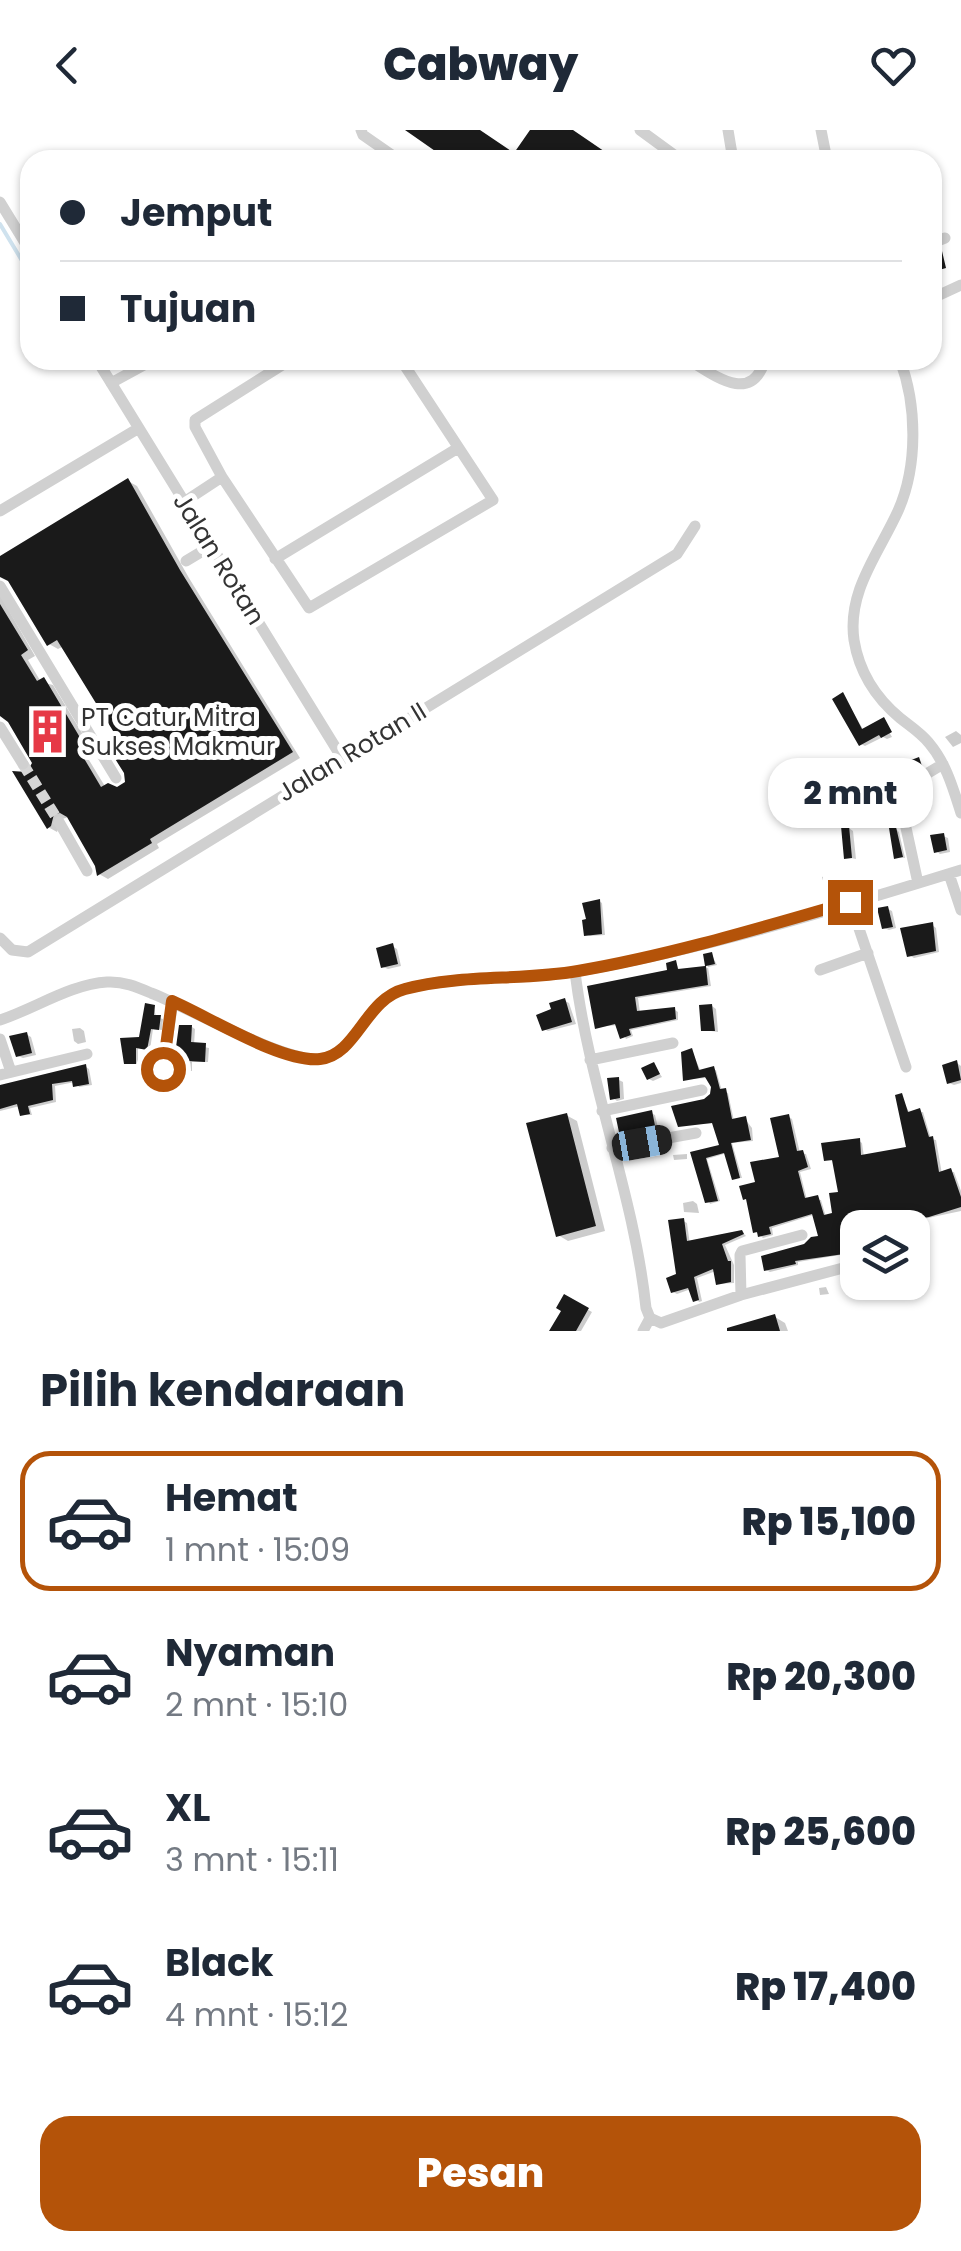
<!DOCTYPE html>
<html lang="id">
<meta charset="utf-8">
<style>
:root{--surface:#fff;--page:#f6f6f7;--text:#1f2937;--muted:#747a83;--line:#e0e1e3;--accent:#b45309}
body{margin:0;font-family:Poppins,sans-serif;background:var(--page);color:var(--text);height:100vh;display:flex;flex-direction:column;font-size:38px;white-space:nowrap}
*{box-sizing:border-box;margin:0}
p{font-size:32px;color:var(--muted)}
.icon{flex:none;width:55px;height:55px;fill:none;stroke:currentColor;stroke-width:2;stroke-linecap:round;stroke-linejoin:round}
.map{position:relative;height:1201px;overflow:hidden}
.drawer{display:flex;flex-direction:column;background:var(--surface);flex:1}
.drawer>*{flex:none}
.hud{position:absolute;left:20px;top:20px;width:922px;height:220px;border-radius:30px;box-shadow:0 2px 8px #0004;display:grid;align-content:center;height:220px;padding:0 40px;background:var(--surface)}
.fabs{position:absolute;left:840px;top:1080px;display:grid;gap:20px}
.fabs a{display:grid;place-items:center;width:90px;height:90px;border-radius:20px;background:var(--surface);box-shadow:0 2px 8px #0004;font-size:50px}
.end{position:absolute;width:45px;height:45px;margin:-22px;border:12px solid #b45309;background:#fff;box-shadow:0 0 0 5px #fff}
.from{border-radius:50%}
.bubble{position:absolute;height:70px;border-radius:30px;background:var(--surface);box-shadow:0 2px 8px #0004;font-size:32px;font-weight:800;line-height:70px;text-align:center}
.car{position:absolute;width:30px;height:60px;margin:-30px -15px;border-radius:12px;box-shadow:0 0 8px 2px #0007;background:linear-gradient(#222 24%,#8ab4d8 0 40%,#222 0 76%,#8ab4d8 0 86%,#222 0)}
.hud b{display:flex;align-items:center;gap:35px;height:95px;font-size:38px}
.hud b+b{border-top:2px solid var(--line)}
.hud i{width:25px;height:25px;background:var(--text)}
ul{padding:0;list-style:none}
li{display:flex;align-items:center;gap:30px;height:140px;margin:0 20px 15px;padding:0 20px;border:5px solid transparent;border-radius:30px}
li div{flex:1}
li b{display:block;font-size:38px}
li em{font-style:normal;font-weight:800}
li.active{border-color:var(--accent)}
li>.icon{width:90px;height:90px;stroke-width:1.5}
h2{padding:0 40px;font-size:45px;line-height:120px}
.action{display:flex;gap:20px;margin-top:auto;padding:20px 40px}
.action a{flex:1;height:115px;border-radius:30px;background:var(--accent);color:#fff;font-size:40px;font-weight:800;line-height:115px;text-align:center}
header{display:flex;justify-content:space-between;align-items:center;height:130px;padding:0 40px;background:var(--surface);font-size:45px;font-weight:800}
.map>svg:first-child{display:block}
</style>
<header><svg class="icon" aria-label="back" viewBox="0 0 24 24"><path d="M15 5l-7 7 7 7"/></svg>Cabway<svg class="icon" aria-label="heart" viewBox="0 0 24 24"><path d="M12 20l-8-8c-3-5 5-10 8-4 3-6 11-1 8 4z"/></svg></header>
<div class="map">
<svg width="961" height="1201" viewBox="0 0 961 1201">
<rect width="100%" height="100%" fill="#fff"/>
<!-- shadow -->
<path fill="#0003" d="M128,351L137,356L189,448L300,628L157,714L159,718L108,749L99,744L98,735L69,687L62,689L57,702L48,697L28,645L35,633L10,591L0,584V465L35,526L28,530L41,552L53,555L96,626L89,630L106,658L115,660L126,655L121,610L64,516L58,519L49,514L10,449L0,440V429Z
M843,565L864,601L883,591L892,607L887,609L883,607L865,616L861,614Z
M956,601L961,605V613L953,617L945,607Z
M918,630L925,638L904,651L900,648Z
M849,698L853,701L856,729L846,727Z
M896,699L899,702L905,728L897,727Z
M943,706L948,708L950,722L940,724L936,721Z
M828,745L832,748L837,761L831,763L826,761L822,747Z
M599,771L602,773L605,805L590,806L586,804L589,792Z
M888,779L892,781L896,798L889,800L884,798Z
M932,795L936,798L939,822L914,828L909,825Z
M392,816L397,819L401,836L388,839L383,837Z
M711,824L717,835L708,837L711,856L638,868L640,883L675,880L678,882V890L631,900L633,906L626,909L618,895L598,897L590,858L670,841L676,833L680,842L708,838L706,826Z
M565,871L569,873L576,894L548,901L544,899Z
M712,876L716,879L718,902L704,900Z
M154,877L156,887L163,889L162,900L153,899L150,920L138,918V934H130L127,933L141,909Z
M192,897L195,899L194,915L209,918L208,932H192V941L179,940L175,938Z
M80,898L84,901L86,912L78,914L74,911L72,899Z
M26,904L31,907L36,925L23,928L18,926Z
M692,921L701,942L716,940L722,961L728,963L734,991L745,989L752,998L753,1011L732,1013L742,1048H734L727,1023L707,1029L720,1071L710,1074L693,1024L722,1016L715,993L680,995L713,965V956L708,948L686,949Z
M957,933L961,936V953L954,955L949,953Z
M654,935L662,947L653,951L649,949Z
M86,937L89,939L92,955L79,957L75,952L55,956L56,972L30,978L32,985H22L20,976L0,981V956Z
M619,950L623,952L624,969L617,971L613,968Z
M901,966L910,984L923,982L931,1009L936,1010L942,1044L954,1042L961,1061V1081L895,1095V1098H885L882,1082L853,1088L858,1122L798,1132V1135L770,1142L766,1140L821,1108L813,1085L772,1098L773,1105L763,1108L756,1102L758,1054L782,1029L789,987L792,989L800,1023L806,1024L811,1039L800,1042L807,1070H821L826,1087L835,1085L840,1064L835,1031L826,1030L859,1011L862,1013L864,1027L909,1019Z
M651,983L655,985L659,1002L627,1008L622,1005Z
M566,985L577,991L605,1101L568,1111L558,1105Z
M687,1024V1029L674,1030L673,1025Z
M693,1071L697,1074L699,1083L684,1082L683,1073Z
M683,1091L687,1093L690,1115L742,1102L746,1106L725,1115L734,1135V1153L718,1154L716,1141L697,1148L702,1171L699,1172L691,1159L677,1164L673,1162L679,1146Z
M826,1157L829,1164L820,1165L819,1158Z
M565,1167L592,1182L581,1201H553L564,1180Z
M775,1187L785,1193L788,1201H727Z"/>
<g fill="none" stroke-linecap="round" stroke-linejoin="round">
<!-- stream -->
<path stroke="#cfe2ee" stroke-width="4" d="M0,94L30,144"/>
</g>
<!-- building -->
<path fill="#1a1a1a" d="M405,0H480L514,23L530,0H573L617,30H448Z
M942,121L946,138L932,142V124Z
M128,348L180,440L293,622L150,709L152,713L97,746L95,736L67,687L60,683L54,684L51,696L47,699L12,641L27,642L32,633L8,592L0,586V474L28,520L21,525L37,551L44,547L88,621L82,625L101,657L108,653L117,657L125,652L124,643L107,616L118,609L57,510L47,516L8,451L0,447V426Z
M843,562L862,599L884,587L892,602L881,608L879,605L859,616L832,569Z
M919,627L922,636L898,650L893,637Z
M841,696H849L852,728L844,729Z
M896,697L903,727L894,729L889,698Z
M944,703L947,720L934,723L930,705Z
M600,769L602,804L584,806L582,790L586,789L582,773Z
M888,776L893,797L882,799L877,778Z
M933,792L936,821L907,827L900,798Z
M393,813L398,834L381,838L376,818Z
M712,822L715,834L706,836L708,855L635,867L637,881L675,877L676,889L629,899L631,905L620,909L615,894L595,899L587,856L667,840L666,833L676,830L678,839L705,836L703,824Z
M565,868L572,892L542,901L536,885L551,879L549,873Z
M145,873L155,875L154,885H161L159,900L151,899L147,920L136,918V934H124L120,908L139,907Z
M712,874L715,901H701L699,875Z
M179,895H192L191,912L206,913L205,932L189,931L188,940L173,939Z
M27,902L32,923L16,927L9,906Z
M692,918L699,940L714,936L720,959L726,958L732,989L746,986L751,1010L731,1013L740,1048L732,1050L724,1023L706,1028L718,1071L705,1073L690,1022L719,1015L712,993L678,997L671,976L704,969L710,964L711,957L705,947L683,951L681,922Z
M957,930L961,950L947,954L942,935Z
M654,932L660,944L647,950L641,938Z
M86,934L89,954L73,957L72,951L52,954L53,970L28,976L30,984L20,986L17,974L0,979V955Z
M619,947L620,968L610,970L607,948Z
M902,963L908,982L920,978L929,1007L933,1006L939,1042L951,1038L961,1067V1077L929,1087L882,1094L879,1081L851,1087L858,1122L795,1131L796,1134L764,1141L761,1126L804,1114L811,1107L818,1106L812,1084L769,1097L771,1104L758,1107L757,1102L753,1103L746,1069L743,1070L739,1056L755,1052L750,1032L779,1027L770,988L789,984L797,1021L803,1020L808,1037L798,1041L805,1068L818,1065L824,1085L832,1083L829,1063L838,1062L832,1030L824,1031L821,1013L860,1008L861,1025L906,1017L895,965Z
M652,980L656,1001L620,1007L616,988Z
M567,983L596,1096L556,1107L526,993Z
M684,1088L687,1111L742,1100L744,1104L722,1114L728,1131H731V1152L716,1155L713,1139L694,1147L699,1170L693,1172L688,1158L671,1163L666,1148L676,1144L668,1090Z
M564,1164L589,1178L576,1201H549L561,1181L556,1178Z
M775,1184L780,1201H727V1198Z"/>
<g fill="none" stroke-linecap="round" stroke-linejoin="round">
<!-- minor-tunnel -->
<path stroke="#d6d6d6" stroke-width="11" stroke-dasharray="11 5.5" stroke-linecap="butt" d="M23,634L59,692"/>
<!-- minor -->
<path stroke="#d0d0d0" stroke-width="11" d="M361,0L363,5L399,30
M640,0L681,30
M728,0L733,30
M821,0L827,30
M0,72L30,121
M932,113L945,108
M935,167L961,155
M97,230L342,628
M689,230C714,245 751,275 765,230
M900,230C917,275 918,336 898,381C879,423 847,461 854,510C859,541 876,568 900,588C910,596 921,603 929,613C946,633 953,658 961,683
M111,253L144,235L140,230
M222,347L309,478L493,370L401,230
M184,372L222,347L195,297V290L290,230
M0,381L139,298
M275,429L458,318
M186,431L211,416
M0,456L116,648
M0,597L23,634
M59,692L87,741
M949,744L961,780
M918,753L898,661L943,634
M850,772L906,937
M0,808L12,820L28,822L677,424L695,396
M820,840L868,823
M575,842C589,956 634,1064 646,1178L650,1188L661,1193L741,1165L858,1134
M0,890C34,879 71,854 107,852C123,851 137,857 151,863C190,878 283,932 320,929C357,925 365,869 405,859C461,844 522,851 579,841C708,818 835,779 961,740
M0,909L11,942
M590,930L673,913
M163,939L173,871
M0,945L87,924
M602,981L702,960
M612,1018L696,1003
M741,1165L740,1125L742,1121L802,1105
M643,1201L650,1188"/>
</g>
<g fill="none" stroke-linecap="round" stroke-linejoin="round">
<!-- route -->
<path stroke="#b45309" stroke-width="12" d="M163,939L172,871C209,887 282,933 320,929C357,925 365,869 405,859C461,844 521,851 578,841C671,825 760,798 850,772"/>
</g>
<!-- icons -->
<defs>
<symbol id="building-bare" viewBox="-9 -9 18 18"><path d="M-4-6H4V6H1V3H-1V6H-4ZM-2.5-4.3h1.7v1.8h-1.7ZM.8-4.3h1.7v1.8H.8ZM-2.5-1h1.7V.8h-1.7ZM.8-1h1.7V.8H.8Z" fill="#e63946" stroke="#fff" stroke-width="2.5" paint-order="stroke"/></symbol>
</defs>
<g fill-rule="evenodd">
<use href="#building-bare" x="16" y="570" width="63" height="63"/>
</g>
<g text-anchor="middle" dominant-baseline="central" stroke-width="10" stroke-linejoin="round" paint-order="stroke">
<!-- street labels -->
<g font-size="25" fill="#333" stroke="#fff">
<text transform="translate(219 429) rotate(58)">Jalan Rotan</text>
<text transform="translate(352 622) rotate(-31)">Jalan Rotan II</text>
</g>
<!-- poi labels -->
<g font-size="25" fill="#333" stroke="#fff" text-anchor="start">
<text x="81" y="587">PT Catur Mitra<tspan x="81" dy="29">Sukses Makmur</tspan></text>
</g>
</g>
</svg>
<div class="fabs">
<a><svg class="icon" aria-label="layers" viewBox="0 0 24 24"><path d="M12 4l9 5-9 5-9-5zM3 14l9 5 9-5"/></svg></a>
</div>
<i class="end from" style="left:163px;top:939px"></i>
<i class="end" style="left:850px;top:772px"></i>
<div class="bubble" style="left:768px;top:628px;width:165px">2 mnt</div>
<i class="car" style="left:642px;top:1013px;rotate:80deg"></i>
<div class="hud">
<b><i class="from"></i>Jemput</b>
<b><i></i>Tujuan</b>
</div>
</div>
<section class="drawer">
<h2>Pilih kendaraan</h2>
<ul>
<li class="active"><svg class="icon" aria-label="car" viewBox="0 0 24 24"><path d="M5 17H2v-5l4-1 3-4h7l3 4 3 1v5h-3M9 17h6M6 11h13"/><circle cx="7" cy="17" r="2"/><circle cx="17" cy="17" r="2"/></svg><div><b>Hemat</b><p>1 mnt · 15:09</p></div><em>Rp 15,100</em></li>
<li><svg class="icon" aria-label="car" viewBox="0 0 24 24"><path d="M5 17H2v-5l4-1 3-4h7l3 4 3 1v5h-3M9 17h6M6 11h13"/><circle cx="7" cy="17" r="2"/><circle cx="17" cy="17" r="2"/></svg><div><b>Nyaman</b><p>2 mnt · 15:10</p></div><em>Rp 20,300</em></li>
<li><svg class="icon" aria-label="car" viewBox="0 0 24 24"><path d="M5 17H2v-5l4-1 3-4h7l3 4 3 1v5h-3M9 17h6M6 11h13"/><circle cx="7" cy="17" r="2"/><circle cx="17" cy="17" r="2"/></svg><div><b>XL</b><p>3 mnt · 15:11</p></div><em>Rp 25,600</em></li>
<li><svg class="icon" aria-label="car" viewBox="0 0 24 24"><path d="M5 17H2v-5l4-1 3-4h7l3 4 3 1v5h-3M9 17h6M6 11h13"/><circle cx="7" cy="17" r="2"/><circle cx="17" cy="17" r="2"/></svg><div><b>Black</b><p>4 mnt · 15:12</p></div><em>Rp 17,400</em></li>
</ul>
<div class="action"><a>Pesan</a></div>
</section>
